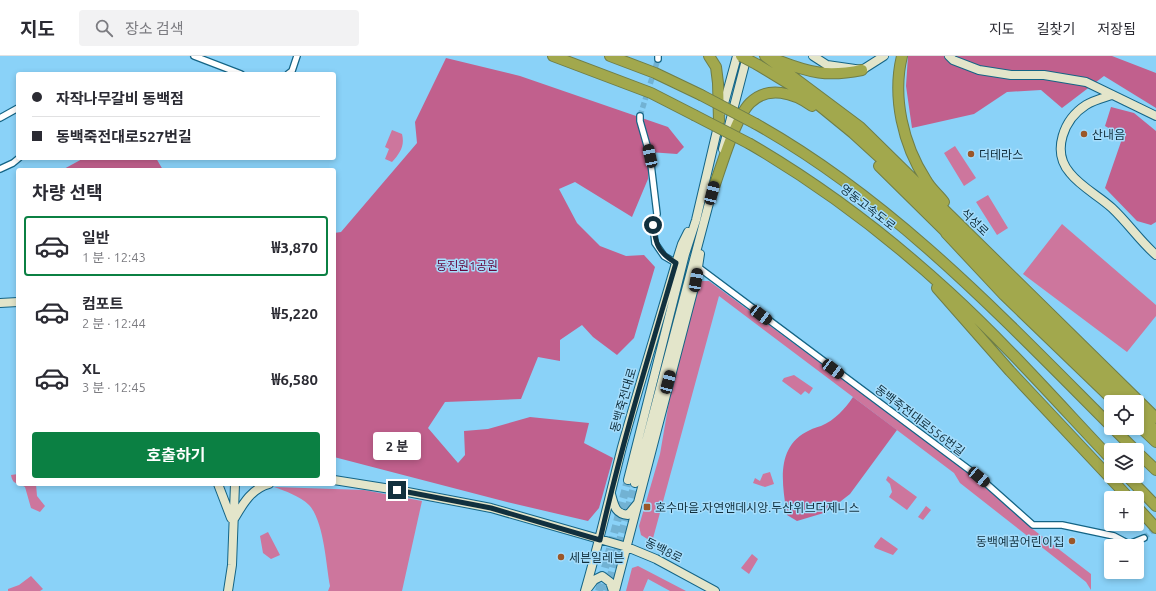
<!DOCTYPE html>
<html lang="ko">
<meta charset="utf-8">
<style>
:root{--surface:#fff;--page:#f2f2f3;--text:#2b2b33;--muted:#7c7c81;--line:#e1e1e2;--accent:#0b8043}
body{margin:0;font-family:Ubuntu,"Noto Sans KR",sans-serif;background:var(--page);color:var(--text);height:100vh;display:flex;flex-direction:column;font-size:15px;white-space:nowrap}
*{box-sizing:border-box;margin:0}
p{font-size:13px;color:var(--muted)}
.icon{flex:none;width:22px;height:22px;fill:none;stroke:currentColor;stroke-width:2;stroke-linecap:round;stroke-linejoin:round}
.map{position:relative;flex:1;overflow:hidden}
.details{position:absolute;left:16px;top:112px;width:320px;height:318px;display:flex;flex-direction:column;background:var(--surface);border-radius:4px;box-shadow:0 2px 6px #0003}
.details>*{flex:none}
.top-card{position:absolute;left:16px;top:16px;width:320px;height:88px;border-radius:4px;box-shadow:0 2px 6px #0003;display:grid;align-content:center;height:88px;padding:0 16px;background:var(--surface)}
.controls{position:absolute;left:1104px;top:339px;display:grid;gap:8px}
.controls a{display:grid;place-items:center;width:40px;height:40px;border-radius:4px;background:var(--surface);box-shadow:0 2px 6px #0003;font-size:20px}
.end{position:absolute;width:18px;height:18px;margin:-9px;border:5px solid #11303e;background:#fff;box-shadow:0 0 0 2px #fff}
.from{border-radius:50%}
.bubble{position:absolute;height:28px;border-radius:4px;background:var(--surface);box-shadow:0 2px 6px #0003;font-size:13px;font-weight:700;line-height:28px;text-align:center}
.car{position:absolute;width:12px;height:24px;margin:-12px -6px;border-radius:5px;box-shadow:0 0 3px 1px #0007;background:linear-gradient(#222 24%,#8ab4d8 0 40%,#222 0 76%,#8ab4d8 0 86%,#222 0)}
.top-card b{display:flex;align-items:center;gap:14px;height:38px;font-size:15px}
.top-card b+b{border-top:1px solid var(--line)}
.top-card i{width:10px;height:10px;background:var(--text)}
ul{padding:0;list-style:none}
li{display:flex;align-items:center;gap:12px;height:60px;margin:0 8px 6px;padding:0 8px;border:2px solid transparent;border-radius:4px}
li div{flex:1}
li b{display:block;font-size:15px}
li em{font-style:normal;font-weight:700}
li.on{border-color:var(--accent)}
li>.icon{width:36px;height:36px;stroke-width:1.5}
h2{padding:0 16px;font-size:18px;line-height:48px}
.primary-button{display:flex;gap:8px;margin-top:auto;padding:8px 16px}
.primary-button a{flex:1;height:46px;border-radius:4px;background:var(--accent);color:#fff;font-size:16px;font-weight:700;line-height:46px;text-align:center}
header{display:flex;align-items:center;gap:24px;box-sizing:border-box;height:56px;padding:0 20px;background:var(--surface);border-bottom:1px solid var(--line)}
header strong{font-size:19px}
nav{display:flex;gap:22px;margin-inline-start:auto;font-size:14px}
.search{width:280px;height:36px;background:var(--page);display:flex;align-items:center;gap:10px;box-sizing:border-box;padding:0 14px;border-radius:4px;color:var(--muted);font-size:15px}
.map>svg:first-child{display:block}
</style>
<header>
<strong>지도</strong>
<div class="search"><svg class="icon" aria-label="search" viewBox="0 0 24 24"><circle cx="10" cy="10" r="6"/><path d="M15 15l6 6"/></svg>장소 검색</div>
<nav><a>지도</a><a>길찾기</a><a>저장됨</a></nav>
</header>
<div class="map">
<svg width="1156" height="535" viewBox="0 0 1156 535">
<rect width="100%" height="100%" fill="#8ad2f8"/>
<!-- green -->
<path fill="#cd769d" d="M392,74L402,78C405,90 400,97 392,106L385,103L389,93L385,91Z
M955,90L976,122L964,130L944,97Z
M988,139L1008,172L997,179L976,146Z
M1062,168L1156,249V260L1127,296L1023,218Z
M700,225H709L971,418L1030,471L1091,518V534L1086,526L960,427L954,417L719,240L652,486L641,479L639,470L660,398L670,340Z
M794,319L813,332L809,338L805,335L801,339L782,325L784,322Z
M770,416L774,428L765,431L753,427L755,422L760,425L763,418Z
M18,418V428H36L37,440L45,450L40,456L31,452L25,431C18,426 13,430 11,419Z
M888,420L917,441L907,454L889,441L892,436L890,428L886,424Z
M274,431L364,434L422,445L402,535H328L330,530C326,509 324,465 309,449C300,440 285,435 274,431Z
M926,450L931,454L923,464L918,461Z
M268,476L280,499L271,503L263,497L260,480Z
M881,481L898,493L893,499L875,492L874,490Z
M752,498L758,503L749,518L741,512Z
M638,510L686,535H670L648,523L643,535H626L632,512Z
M31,520L43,533L40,535H8V533L19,529Z"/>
<!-- forest -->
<path fill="#c1608d" d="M908,0H1112L1156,17V52L1104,20L1062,52L1041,34L1007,36L974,58L912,72L906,30Z
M446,2L520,20L668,71L684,91L677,98L649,96L648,123L632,161L575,126L559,133L577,167L600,190L626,200L644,199L655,211L634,282L617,299L593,281L582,269L560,284V305L538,301L521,343L445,346L428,372L458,407L465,399L464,375L488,373L530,361L589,367L584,387L613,402L599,452L588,465L507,446L334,401V177L341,176L417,87L415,66Z
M1111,51L1134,57L1156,75V166L1151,169L1137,165L1105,132L1123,80L1105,70Z
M84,102H156L163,114H62Z
M853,341L897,374L850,438L827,456L797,465L787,459C782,427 775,390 810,374C813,372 818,371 821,370C835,364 845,353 853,341Z"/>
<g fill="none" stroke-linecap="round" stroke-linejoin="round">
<!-- street-tunnel -->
<path stroke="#72b2d3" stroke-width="5.5" stroke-dasharray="5.5 3" stroke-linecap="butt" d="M640,60L658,3
M1144,482L1156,471"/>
<!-- secondary-tunnel -->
<path stroke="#72b2d3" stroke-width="8" stroke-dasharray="8 4" stroke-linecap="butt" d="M599,535L628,424
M607,535L635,427"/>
<defs>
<path id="street" d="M194,0L241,18
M658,0V3
M288,18L292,15L297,0
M640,60V65L650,100L657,158L653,169L655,187L664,200L676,207
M0,62L18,52
M0,113L13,107L19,102
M698,211L979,421L1033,469H1062L1114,480L1129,488L1144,482"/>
<path id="secondary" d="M813,0L827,9L862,14L884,0
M949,0L953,4L979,14L1011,19H1044L1086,26L1156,60
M1112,39C1103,42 1094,44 1086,49C1064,63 1051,95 1070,117C1081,131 1099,140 1112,152C1128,167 1140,185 1156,199
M722,55L737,0
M723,93L747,0
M0,247L18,246
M334,424L397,434L491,452L627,491L656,503L715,535
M628,424L685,198L696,164L719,66
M635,427L713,132
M218,428L231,462
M611,438C614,449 615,458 628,459L637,448
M234,463C243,448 251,433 269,428
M588,532L594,524L602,520L610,526L613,535
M228,535L232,509L235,428
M585,535C599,487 610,439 622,391C639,330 658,269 676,207L682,188L688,176
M615,535L696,224L700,198"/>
<path id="highway" d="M553,0L651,37L694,59
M610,0L655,17L701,39
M709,0L716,11L718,27L719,65
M765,0L860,71L1156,362
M902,0C892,41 903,89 926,124C930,132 938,138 944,146
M777,4C810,17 827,21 862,14
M758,9L804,37L853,77L899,119L1011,233L1127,346
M756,68C893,145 1001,260 1111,370
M750,88C822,130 888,180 949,236C1006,288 1058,347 1111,403
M879,110L951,181
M712,137C720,115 735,62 750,47C768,29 794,37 812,50
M946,177L1004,239L1115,346
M937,232L1010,315L1129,442
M1137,356L1156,375
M1137,368L1156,386
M1113,372L1135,394
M1137,396L1156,414
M1127,420L1156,450
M1137,451L1156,472"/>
</defs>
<!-- street casing -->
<use href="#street" stroke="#146485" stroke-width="8"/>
<!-- secondary casing -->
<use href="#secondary" stroke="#146485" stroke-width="10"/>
<!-- highway casing -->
<use href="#highway" stroke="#6f7e48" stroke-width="12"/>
<!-- street -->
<use href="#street" stroke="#fff" stroke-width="5.5"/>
<!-- secondary -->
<use href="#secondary" stroke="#e3e5ca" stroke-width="8"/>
<!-- highway -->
<use href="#highway" stroke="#a2a84d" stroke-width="10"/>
<defs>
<path id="highway-bridge" d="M741,0L758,9
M701,39L756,68
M694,59L750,88"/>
</defs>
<!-- highway-bridge casing -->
<use href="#highway-bridge" stroke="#6f7e48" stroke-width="12" stroke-linecap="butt"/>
<!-- highway-bridge -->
<use href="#highway-bridge" stroke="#a2a84d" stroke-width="10"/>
</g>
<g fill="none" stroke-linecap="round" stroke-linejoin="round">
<!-- route -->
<path stroke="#11303e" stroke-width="5" d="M397,434L491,452L600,484C621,390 649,299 676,207C658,196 656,189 653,169"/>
</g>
<!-- markers -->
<g fill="#9b5728" stroke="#a5ddfc" stroke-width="1.5">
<circle cx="1084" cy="78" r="4"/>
<circle cx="971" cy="98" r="4"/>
<rect x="643" y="447" width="8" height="8" rx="2"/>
<circle cx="1072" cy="485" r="4"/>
<circle cx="561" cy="501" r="4"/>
</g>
<g text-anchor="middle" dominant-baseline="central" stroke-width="3" stroke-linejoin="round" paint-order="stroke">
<!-- poi labels -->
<g font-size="12" fill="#11303e" stroke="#a5ddfc" text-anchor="start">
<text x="1092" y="78">산내음</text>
<text x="979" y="98">더테라스</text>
<text x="655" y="451">호수마을.자연앤데시앙.두산위브더제니스</text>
<text x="1064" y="485" text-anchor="end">동백예꿈어린이집</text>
<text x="569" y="501">세븐일레븐</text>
</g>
<!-- street labels -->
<g font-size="12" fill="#11303e" stroke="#a5ddfc">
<text transform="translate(868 151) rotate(38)">영동고속도로</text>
<text transform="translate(975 166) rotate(44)">석성로</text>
<text transform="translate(623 344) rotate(-74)">동백죽전대로</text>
<text transform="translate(920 364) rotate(37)">동백죽전대로556번길</text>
<text transform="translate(664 494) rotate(26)">동백8로</text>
</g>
<!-- park labels -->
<g font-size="12" fill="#64073d" stroke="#a5ddfc">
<text x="467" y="209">동진원1공원</text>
</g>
</g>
</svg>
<div class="controls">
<a><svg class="icon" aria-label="locate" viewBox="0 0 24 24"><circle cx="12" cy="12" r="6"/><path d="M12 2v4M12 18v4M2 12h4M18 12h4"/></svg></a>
<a><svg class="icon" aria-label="layers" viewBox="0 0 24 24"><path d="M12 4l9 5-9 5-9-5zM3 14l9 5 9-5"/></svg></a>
<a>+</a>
<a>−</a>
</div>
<i class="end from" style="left:653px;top:169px"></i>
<i class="end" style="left:397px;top:434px"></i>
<div class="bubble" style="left:373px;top:376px;width:48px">2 분</div>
<i class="car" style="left:650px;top:100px;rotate:348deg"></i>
<i class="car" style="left:712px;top:137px;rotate:14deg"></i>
<i class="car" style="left:696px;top:224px;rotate:10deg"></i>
<i class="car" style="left:761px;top:259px;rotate:127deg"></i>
<i class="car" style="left:833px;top:313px;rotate:127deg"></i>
<i class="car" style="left:668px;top:326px;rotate:15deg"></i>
<i class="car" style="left:979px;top:421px;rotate:130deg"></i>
<div class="top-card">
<b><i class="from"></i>자작나무갈비 동백점</b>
<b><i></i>동백죽전대로527번길</b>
</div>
<section class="details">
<h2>차량 선택</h2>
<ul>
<li class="on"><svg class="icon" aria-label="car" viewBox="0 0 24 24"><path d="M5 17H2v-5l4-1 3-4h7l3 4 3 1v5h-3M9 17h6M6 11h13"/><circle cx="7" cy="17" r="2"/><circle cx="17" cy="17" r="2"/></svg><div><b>일반</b><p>1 분 · 12:43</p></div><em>₩3,870</em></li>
<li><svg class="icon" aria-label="car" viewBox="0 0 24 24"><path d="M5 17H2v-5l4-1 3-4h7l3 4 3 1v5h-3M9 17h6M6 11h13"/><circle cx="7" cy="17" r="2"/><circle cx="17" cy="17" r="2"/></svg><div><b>컴포트</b><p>2 분 · 12:44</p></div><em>₩5,220</em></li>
<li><svg class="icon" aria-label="car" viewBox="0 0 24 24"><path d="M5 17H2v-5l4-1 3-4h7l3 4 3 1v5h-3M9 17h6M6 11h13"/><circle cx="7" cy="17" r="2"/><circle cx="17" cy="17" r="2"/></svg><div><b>XL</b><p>3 분 · 12:45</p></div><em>₩6,580</em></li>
</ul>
<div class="primary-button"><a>호출하기</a></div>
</section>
</div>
